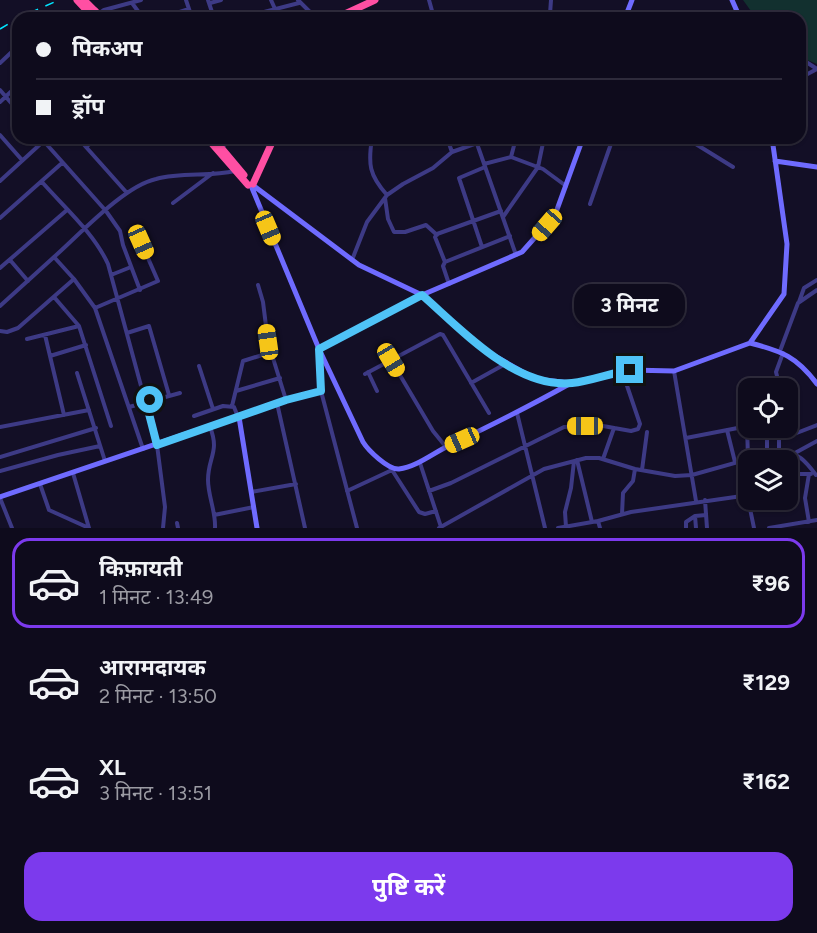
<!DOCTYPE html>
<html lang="hi">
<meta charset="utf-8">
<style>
:root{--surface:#0e0b1c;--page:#171425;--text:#f1f3f6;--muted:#9b9ba3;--line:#2e2b3b;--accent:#7c3aed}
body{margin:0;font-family:Figtree,"Noto Sans Devanagari",sans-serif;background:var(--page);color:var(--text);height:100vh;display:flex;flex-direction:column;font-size:22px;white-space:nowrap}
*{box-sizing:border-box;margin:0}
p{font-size:20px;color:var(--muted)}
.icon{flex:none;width:33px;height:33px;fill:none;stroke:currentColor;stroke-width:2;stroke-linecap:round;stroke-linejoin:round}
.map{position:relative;height:528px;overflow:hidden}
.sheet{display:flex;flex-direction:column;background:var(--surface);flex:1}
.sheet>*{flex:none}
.hud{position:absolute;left:12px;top:12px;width:794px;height:132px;border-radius:18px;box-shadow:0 2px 4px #0004,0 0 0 2px var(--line);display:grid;align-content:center;height:132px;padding:0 24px;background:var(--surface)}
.tools{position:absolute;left:738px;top:378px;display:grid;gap:12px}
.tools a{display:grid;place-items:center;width:60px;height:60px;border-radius:12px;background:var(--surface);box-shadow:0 2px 4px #0004,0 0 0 2px var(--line);font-size:30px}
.end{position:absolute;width:27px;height:27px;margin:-14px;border:8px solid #4fc3f7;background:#111;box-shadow:0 0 0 3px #111}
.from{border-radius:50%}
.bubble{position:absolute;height:42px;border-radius:18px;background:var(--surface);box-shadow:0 2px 4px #0004,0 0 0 2px var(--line);font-size:20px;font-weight:700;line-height:42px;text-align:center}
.car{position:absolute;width:18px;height:36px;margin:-18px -9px;border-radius:8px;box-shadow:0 0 4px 2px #0007;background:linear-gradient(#f5c518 24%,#345 0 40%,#f5c518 0 76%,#345 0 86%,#f5c518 0)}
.hud b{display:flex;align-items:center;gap:21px;height:57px;font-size:22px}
.hud b+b{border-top:2px solid var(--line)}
.hud i{width:15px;height:15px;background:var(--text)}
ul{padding:10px 0 0;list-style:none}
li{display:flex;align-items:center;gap:18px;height:90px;margin:0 12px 9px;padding:0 12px;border:3px solid transparent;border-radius:18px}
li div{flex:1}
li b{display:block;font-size:22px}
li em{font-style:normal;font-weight:700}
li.on{border-color:var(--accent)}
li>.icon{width:54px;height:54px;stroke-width:1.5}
.primary-button{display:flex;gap:12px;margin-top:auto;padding:12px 24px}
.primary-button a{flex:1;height:69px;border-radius:18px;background:var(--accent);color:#fff;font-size:24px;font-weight:700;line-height:69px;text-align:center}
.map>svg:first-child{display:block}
</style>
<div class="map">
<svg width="817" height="528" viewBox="0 0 817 528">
<rect width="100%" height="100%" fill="#130f26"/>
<!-- grass -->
<path fill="#12302f" d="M743,0H817V64L800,57V18H756Z"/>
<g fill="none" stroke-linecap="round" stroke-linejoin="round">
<!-- street -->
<path stroke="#3d3a85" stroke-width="4" d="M186,0L192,18
M208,0L214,18
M271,0L279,18
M298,0L316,18
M429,0L434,18
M132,3L143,18
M210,3L221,0
M105,11L112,18
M532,12L566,18
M550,14L551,0
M97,15L104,10L141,0
M161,18L189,9
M240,18L299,3
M800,58L817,69
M0,63L18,46
M800,78L817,69
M0,90L18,111
M0,102L18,85
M0,135L22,160
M41,138L106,211L120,231L123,245L140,290
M78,138L86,147
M97,138L86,147L127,193
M372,138C368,164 369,175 387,195
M447,138L452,152
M475,138L516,255
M686,138L733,167
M371,144L393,138
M222,148L230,138
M511,157L516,138
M484,164L511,157L543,169L566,186
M0,181L47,138
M42,182C64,207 94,233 108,264L157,445L165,507L163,528
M385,198L388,219L394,232H405L426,225L437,235
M173,203L213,173
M590,204L613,138
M503,217L538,167L544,138
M0,218L62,163
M482,247L459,178L485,167
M10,260L28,281
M352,260L367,222L387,195L403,184L433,168L452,152L491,138
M445,262L435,237L437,234L501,211
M0,268L67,210
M111,275L131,267
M74,279L95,308L143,449
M449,284L443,266L445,262L510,236
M258,285L263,302L268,342L286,400
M54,297L79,326L111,426
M799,302L804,288L817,280
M0,306L54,257
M95,308L158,281L141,242
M0,331L7,332L18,328L74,279L54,257C80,234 124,186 156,179C182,172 210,177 235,171
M127,333L149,326L169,395
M45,335L64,415
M27,339L79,326
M780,351L798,303L817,290
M50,356L86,345
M391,360L433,431L446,447
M199,366L213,409
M674,371L696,501
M368,372L377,391
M77,373L105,461
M365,374L440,334L443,335L489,413
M471,383L507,363
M780,388L776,372L783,353
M236,391L280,378
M321,391L357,528
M277,403L305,528
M232,406L243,361L272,352
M129,407L180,393
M517,413L545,528
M194,416L223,406L234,407L238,417
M747,426L748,458
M0,427L89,410
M210,427C220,452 208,457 208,480C208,496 216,512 215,528
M727,430L735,462
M794,434L817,425
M686,438L748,426
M779,451V428
M767,453V428
M0,457L96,428
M603,459L614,428
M577,460L592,522
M420,463L441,527
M392,470L419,512L425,514L436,511
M642,470L647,432
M0,471L58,455L100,446
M73,473L89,528
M788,474H811
M795,474V453L817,441
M809,474L805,498L809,522
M40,484L49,510L89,528
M347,491L392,470
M429,491L451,483L564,427L603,426L631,431L638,429L640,424L622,371
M251,492L296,484
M745,496L748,487
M0,498L12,528
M705,500L707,528
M622,514L623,493L633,481L635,469
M214,515L254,507
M695,516L696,528
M598,521L600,528
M177,523L178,528
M566,527L565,512L571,488L574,461
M439,528L544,469L586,458H599L635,469L675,476L692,475L781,450C800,455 804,459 816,475
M558,528L598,521L631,512L742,496L748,499L754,528
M686,528V522L695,516L706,515
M769,528L817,520"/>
<!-- secondary -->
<path stroke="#6f6bff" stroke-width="5" d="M732,0L740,18
M625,18L632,0
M775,161L817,167
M254,186L359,265L422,295L486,351L535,379L571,383L630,370L674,371L750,343L784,294L787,244L772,138
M252,188L319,349L363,442C368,450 388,470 399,469C416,467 432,454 448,446C490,426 530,406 571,383
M750,343C782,351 797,357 817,384
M319,349L422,295L522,252L555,215L583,138
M239,417L257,528
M0,497L286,400L321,391L319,353"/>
<!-- highway -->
<path stroke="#ff4fa3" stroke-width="7" d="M77,0L90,14
M84,0L95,11
M342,18L347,13L375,0
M207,138L248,185
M213,138L244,175
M253,184L274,138"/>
<!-- rail -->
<path stroke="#00e5ff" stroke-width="1.5" stroke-dasharray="9 8" stroke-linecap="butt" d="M0,29L18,18L59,0"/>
<!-- highway-bridge -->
<path stroke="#ff4fa3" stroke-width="7" d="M95,11L100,16
M90,14L94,18"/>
</g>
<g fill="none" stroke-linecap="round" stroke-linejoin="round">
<!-- route -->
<path stroke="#4fc3f7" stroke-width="8" d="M150,400L146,402L157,445L286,400L321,391L319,349L422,295C461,329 515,389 572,383C591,381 611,373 630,370"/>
</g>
</svg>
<div class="tools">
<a><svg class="icon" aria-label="locate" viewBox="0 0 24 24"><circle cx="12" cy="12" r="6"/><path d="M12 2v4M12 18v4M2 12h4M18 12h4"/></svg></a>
<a><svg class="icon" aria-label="layers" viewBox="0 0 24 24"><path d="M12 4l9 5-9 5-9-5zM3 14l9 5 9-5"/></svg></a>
</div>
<i class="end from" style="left:150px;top:400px"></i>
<i class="end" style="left:630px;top:370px"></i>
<div class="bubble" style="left:574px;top:284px;width:111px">3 मिनट</div>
<i class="car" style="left:547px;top:225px;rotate:221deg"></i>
<i class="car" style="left:268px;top:228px;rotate:157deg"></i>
<i class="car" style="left:141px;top:242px;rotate:156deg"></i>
<i class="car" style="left:268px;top:342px;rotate:352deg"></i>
<i class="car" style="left:391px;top:360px;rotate:149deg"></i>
<i class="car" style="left:585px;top:426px;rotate:270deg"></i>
<i class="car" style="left:462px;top:440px;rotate:246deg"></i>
<div class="hud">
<b><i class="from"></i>पिकअप</b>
<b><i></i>ड्रॉप</b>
</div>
</div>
<section class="sheet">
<ul>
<li class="on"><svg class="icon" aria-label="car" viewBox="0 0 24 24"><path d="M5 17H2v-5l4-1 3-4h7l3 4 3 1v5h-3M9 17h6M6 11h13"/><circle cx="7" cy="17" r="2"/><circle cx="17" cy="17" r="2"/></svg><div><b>किफ़ायती</b><p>1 मिनट · 13:49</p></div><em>₹96</em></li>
<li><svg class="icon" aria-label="car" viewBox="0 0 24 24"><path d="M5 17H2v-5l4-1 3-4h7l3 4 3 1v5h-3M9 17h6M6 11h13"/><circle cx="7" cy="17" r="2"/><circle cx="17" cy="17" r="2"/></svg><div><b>आरामदायक</b><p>2 मिनट · 13:50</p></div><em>₹129</em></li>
<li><svg class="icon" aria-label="car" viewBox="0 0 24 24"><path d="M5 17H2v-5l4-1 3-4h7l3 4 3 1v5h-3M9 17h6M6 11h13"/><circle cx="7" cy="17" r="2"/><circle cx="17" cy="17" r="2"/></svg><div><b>XL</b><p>3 मिनट · 13:51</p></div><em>₹162</em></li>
</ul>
<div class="primary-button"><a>पुष्टि करें</a></div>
</section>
